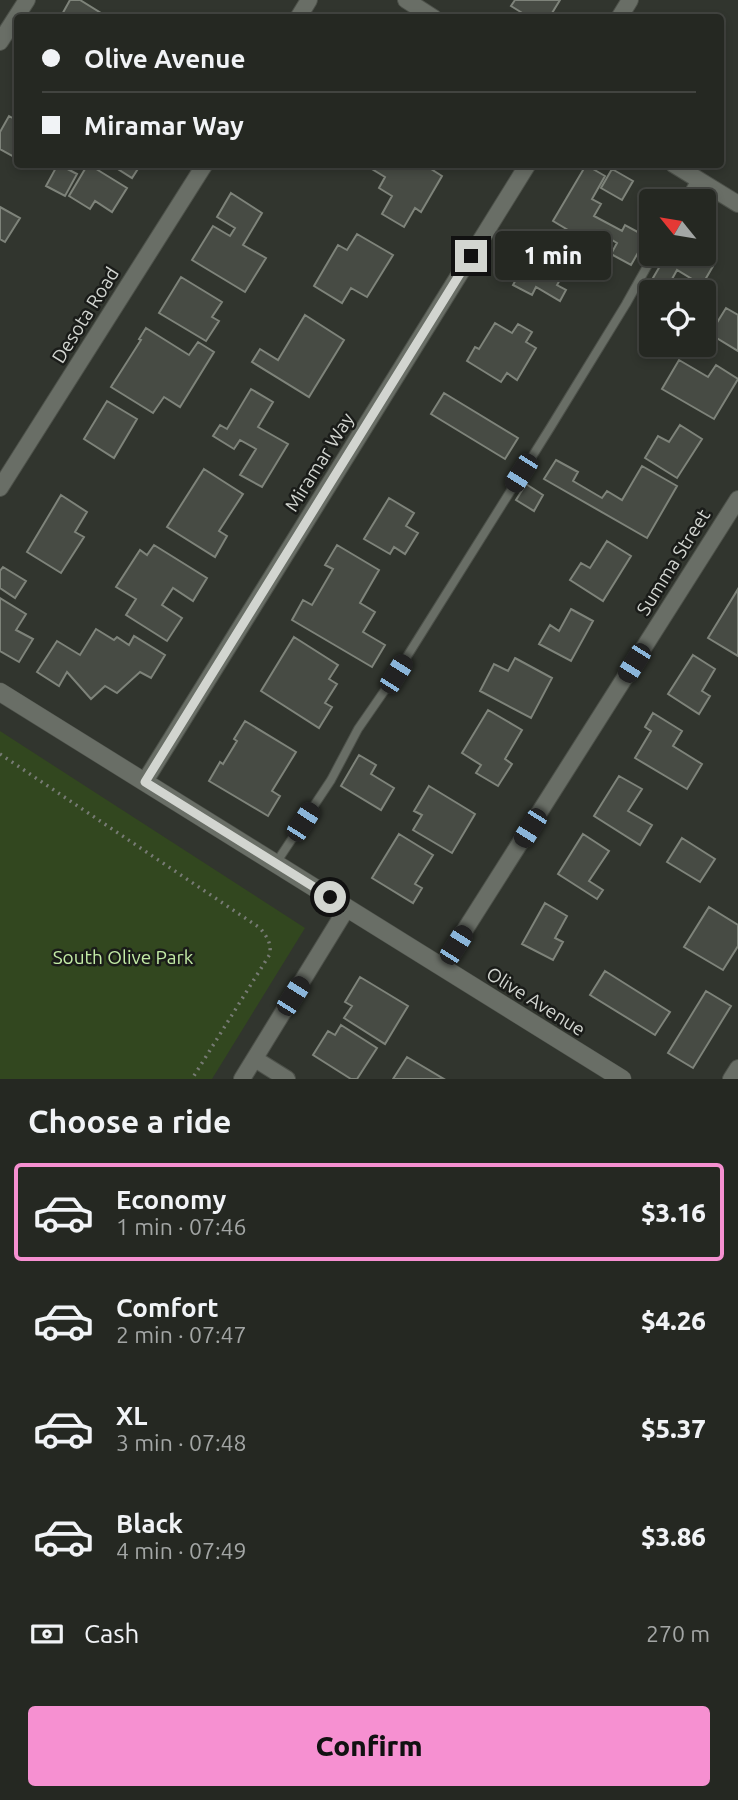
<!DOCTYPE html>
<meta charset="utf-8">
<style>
:root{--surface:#252822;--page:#2d302a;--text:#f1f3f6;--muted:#a3a6a5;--line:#424440;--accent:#f690d1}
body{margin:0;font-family:Ubuntu,sans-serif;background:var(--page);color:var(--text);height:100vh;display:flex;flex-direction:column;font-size:26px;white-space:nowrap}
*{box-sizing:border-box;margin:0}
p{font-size:23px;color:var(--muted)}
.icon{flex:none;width:38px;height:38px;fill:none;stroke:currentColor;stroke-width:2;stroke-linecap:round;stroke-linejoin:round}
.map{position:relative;height:1079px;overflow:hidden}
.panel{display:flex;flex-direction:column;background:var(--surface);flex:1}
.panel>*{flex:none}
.hud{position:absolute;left:14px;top:14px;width:710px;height:154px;border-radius:7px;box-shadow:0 4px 10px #0003,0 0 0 2px var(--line);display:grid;align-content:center;height:154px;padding:0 28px;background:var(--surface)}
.needle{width:46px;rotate:300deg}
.buttons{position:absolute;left:639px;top:189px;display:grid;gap:14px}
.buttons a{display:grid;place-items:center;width:77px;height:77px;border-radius:7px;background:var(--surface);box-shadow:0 4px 10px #0003,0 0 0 2px var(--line);font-size:35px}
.end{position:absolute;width:32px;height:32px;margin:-16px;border:9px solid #d2d5d0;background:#111;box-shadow:0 0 0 4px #111}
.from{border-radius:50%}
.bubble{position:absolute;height:49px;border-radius:7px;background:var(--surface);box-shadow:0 4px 10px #0003,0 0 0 2px var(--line);font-size:23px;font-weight:800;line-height:49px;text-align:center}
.car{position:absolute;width:21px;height:42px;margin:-21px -10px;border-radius:9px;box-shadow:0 0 5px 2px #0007;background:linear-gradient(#222 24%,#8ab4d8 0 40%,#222 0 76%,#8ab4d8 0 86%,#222 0)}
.hud b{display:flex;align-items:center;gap:24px;height:66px;font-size:26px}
.hud b+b{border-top:2px solid var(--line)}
.hud i{width:18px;height:18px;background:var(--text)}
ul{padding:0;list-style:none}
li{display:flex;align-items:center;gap:21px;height:98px;margin:0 14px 10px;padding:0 14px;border:4px solid transparent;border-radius:7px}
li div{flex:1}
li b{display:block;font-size:26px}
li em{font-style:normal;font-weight:800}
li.selected{border-color:var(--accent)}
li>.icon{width:63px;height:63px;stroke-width:1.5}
h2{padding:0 28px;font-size:32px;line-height:84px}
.pay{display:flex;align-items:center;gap:18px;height:77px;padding:0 28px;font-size:26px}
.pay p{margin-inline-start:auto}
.button{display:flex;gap:14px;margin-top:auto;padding:14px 28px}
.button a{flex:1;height:80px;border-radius:7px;background:var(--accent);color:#111;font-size:28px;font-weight:800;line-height:80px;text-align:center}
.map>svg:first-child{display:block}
</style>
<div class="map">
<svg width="738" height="1079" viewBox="0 0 738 1079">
<rect width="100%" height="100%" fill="#31352e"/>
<!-- green -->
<path fill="#32471f" d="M0,731L305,928L212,1079H0Z"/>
<!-- building -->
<path fill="#474b44" stroke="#7e837a" stroke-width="2" d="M70,0H80L109,18H60Z
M515,0H560L549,18H522L524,14L511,6Z
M9,116L18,121V159L0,149V132Z
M58,164L77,174L65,196L46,186Z
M88,164L127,188L112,212L95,201L90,209L69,196Z
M110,164H141L132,178Z
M374,164H423L442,176L421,212L415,208L404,227L382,214L392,196L379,188L385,177L372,169Z
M586,165L605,176L592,199L601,204L594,216L622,231L625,225L647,237L631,265L611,254L617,243L607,237L600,249L553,221Z
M612,169L633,181L622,200L601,188Z
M231,193L262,213L243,245L266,258L245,292L192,260L213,226L230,236L235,228L217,217Z
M0,207L20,218L5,242L0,239Z
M357,234L393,255L367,297L351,288L342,303L314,286L338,245L347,250Z
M541,234L575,253L557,285L566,290L560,301L536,287L532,295L513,285Z
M704,253L716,261L702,285L677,270L665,292L651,293L646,290L667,254Z
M181,277L222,302L212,317L219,321L206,341L159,313Z
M726,308L738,315V351L710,334Z
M305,315L344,340L309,397L252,362L260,349L278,360Z
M495,323L512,333L518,324L532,332L526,342L536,348L517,380L507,373L501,382L467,361L475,347L479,349Z
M146,328L189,355L198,342L214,352L180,407L164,397L153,413L111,387L141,340L139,339Z
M679,360L708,377L716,365L738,379L714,419L662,389Z
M251,389L273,402L258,427L288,444L262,487L240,475L256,449L240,440L234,449L213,436L220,425L227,429Z
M444,393L518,438L505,459L431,414Z
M107,401L137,419L114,458L84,439Z
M680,425L702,439L677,478L645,458L658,436L669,442Z
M556,460L578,472L573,481L602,498L607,491L622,500L642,466L677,486L647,538L544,479Z
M204,469L243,494L219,531L227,536L215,557L167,527Z
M526,484L543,495L534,511L516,500Z
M61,495L87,512L75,532L84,537L61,573L27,552Z
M389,498L414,513L406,526L418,533L405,554L394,547L390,554L364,539Z
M607,541L631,556L603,601L570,580L581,563L590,568Z
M154,545L207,578L193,601L173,588L162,605L182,618L167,641L126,615L136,599L116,587L140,550L147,555Z
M337,545L379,570L360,603L375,612L363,632L385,645L372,667L292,620L303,600L312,605L333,569L325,565Z
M3,567L26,581L15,598L0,588V571Z
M738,589V656L708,638Z
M0,598L26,614L16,630L33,639L19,662L0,651Z
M571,609L593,621L571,661L539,644L550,625L559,631Z
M96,629L114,640L117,637L129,645L134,636L165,655L151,678L140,672L117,693L105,686L91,699L67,672L59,686L37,672L57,641L80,655Z
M294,637L338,665L329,679L337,684L325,703L332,707L319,728L261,691Z
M693,655L715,669L702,691L710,696L699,714L668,694Z
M515,658L552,678L531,718L480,691L494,664L508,671Z
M488,710L522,730L505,759L512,764L498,786L476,773L481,765L462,753Z
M653,713L682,731L673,746L702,764L687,789L635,758L651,731L645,727Z
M245,721L296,752L272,791L280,796L268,816L209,781L220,762L223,764L237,741L234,739Z
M359,755L376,765L371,774L394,788L381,810L341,786Z
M619,776L642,789L628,811L652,825L640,845L594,816Z
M429,786L475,814L452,853L413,830L422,815L414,811Z
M399,834L433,855L415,884L422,888L413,903L372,878Z
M583,834L609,851L589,881L603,890L597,899L558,874Z
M682,838L715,859L700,882L667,862Z
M545,903L567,916L555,938L563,942L553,960L522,944Z
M709,907L738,925V946L723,970L684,947Z
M605,971L670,1012L655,1035L590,995Z
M360,977L408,1006L385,1044L344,1018L352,1006L345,1002Z
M706,991L731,1006L693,1068L668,1053Z
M341,1025L377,1048L357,1079H351L313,1055L328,1031L335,1035Z
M407,1057L444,1079H393Z"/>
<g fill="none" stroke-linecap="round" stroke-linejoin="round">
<defs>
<path id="lane" d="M684,201L696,179
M276,863L331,780L358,729L396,674L550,428L626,304L654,254"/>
<path id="street" d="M406,0L434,18
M298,18L309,0
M619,18L630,0
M0,42L27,0
M673,164L738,204
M0,488L205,164
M145,781L528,164
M442,966L738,499
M255,1059L287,1079
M242,1079L347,908
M731,1079L738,1068"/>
<path id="secondary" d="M0,692L622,1079"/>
</defs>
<!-- lane casing -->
<use href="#lane" stroke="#4d514a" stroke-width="10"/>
<!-- street casing -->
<use href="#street" stroke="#4d514a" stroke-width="18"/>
<!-- secondary casing -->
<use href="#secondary" stroke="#4d514a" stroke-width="19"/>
<!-- path -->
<path stroke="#777b74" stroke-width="3.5" stroke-dasharray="2 5" stroke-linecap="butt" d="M0,754L260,928C267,937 271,942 270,954L192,1079"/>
<!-- lane -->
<use href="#lane" stroke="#696e66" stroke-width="8"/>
<!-- street -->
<use href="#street" stroke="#696e66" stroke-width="16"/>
<!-- secondary -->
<use href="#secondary" stroke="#696e66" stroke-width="18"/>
</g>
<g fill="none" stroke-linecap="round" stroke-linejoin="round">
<!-- route -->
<path stroke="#d2d5d0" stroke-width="9" d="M330,897L145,782L471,256"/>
</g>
<g text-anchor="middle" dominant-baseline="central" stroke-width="5" stroke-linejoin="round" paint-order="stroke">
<!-- street labels -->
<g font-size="19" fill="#d2d5d0" stroke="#1a1c19">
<text transform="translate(85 315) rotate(-58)">Desota Road</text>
<text transform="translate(319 462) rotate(-58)">Miramar Way</text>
<text transform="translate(673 562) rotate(-58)">Summa Street</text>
<text transform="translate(536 1001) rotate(32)">Olive Avenue</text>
</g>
<!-- park labels -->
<g font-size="19" fill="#c3eba6" stroke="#1a1c19">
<text x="123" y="957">South Olive Park</text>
</g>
</g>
</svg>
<div class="buttons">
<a><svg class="needle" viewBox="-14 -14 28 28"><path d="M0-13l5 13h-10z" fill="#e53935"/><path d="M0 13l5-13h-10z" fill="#a3a6a5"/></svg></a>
<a><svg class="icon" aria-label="locate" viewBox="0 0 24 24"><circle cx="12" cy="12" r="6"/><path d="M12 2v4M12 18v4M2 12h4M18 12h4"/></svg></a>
</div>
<i class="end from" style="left:330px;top:897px"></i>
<i class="end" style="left:471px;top:256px"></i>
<div class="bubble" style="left:495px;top:231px;width:116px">1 min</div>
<i class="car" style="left:521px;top:473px;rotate:212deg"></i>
<i class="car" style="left:634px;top:663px;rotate:212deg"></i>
<i class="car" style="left:396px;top:674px;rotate:32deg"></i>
<i class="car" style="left:303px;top:822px;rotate:33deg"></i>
<i class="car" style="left:530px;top:828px;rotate:212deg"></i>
<i class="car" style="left:456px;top:945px;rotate:32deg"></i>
<i class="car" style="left:293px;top:996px;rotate:32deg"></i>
<div class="hud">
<b><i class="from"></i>Olive Avenue</b>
<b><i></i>Miramar Way</b>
</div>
</div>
<section class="panel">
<h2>Choose a ride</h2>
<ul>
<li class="selected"><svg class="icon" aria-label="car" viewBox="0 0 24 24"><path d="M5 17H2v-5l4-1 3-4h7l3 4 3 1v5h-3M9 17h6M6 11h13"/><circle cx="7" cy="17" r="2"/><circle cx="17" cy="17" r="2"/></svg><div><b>Economy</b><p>1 min · 07:46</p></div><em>$3.16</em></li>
<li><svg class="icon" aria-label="car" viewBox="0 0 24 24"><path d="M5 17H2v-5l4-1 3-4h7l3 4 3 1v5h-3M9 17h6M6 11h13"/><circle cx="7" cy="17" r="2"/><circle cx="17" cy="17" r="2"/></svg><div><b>Comfort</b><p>2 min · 07:47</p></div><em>$4.26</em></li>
<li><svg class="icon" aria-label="car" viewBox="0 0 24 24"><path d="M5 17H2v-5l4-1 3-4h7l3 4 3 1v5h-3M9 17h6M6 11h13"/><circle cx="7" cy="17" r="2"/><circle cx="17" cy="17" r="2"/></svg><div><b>XL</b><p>3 min · 07:48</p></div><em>$5.37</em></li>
<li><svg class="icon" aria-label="car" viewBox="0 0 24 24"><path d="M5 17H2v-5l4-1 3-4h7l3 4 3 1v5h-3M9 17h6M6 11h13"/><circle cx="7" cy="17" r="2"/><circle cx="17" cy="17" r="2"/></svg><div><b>Black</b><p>4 min · 07:49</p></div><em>$3.86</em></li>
</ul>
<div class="pay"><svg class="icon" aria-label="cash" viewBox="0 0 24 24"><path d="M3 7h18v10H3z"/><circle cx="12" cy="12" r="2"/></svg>Cash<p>270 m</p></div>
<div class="button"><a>Confirm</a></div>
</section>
